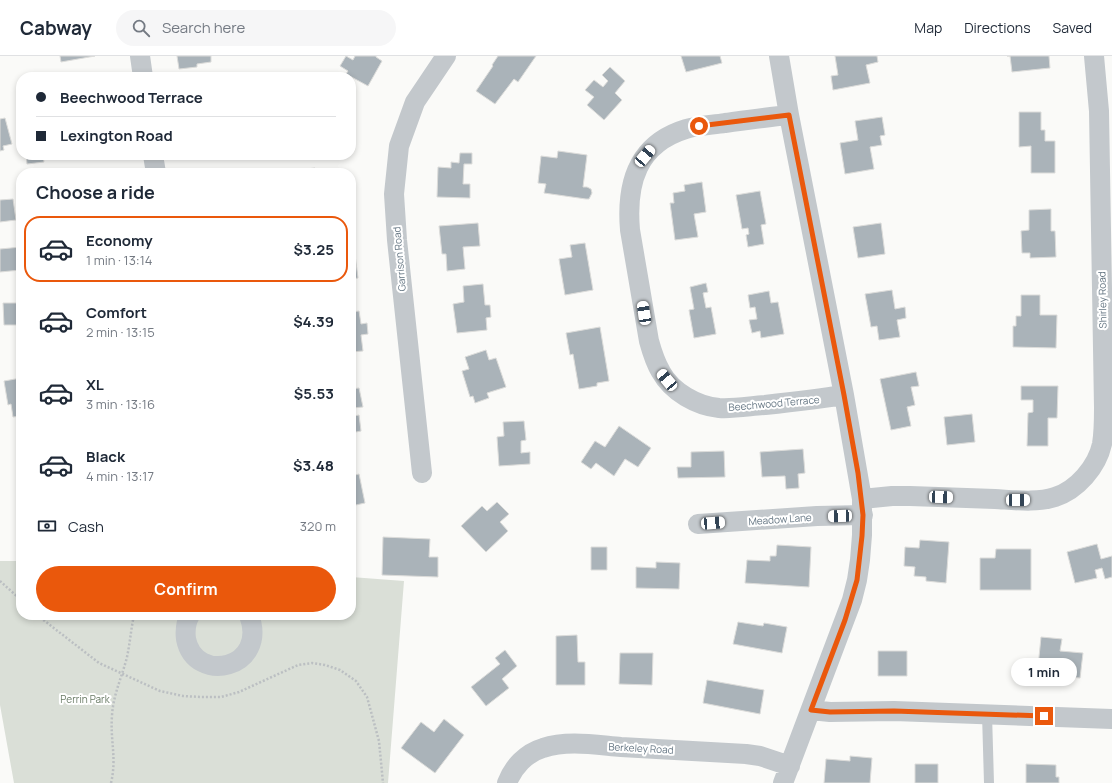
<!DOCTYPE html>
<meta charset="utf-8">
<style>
:root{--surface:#fff;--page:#f6f6f7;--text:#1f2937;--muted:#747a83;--line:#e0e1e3;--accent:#ea580c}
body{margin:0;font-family:Manrope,sans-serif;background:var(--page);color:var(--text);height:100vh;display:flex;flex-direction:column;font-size:15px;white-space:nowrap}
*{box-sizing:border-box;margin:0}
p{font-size:13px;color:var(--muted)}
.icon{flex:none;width:22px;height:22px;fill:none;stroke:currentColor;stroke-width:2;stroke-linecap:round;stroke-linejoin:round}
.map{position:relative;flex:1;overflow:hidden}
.details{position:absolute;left:16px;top:112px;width:340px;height:452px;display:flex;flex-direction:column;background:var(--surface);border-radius:16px;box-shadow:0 2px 6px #0003}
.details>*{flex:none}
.hud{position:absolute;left:16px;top:16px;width:340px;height:88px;border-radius:16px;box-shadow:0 2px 6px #0003;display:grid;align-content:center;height:88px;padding:0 20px;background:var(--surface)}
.end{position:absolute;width:18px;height:18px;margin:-9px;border:5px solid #ea580c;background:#fff;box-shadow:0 0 0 2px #fff}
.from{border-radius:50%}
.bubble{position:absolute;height:28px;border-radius:14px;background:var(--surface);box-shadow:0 2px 6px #0003;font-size:13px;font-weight:700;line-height:28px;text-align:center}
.car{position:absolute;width:12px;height:24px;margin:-12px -6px;border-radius:5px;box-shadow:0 0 3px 1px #0007;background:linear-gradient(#fff 24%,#345 0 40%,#fff 0 76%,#345 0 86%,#fff 0)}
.hud b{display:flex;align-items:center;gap:14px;height:38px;font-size:15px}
.hud b+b{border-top:1px solid var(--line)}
.hud i{width:10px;height:10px;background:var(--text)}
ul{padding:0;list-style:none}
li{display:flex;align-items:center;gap:12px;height:66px;margin:0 8px 6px;padding:0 12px;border:2px solid transparent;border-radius:16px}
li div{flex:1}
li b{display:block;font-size:15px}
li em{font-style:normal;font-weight:700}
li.selected{border-color:var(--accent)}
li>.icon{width:36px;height:36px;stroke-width:1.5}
h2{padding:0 20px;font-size:18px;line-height:48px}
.pay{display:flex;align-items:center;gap:10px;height:44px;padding:0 20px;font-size:15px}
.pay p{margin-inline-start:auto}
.action{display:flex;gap:8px;margin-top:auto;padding:8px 20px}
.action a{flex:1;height:46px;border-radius:24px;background:var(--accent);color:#fff;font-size:16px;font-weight:700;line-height:46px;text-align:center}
header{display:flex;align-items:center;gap:24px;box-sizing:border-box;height:56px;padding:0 20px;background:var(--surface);border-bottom:1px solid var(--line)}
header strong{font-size:19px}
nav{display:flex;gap:22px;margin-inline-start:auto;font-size:14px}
.search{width:280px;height:36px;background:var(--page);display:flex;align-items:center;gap:10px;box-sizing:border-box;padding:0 14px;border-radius:22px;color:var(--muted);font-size:15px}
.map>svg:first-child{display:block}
</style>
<header>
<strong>Cabway</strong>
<div class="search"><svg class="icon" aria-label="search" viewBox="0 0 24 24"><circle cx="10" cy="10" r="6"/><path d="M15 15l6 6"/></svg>Search here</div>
<nav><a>Map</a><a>Directions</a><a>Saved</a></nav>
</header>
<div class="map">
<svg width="1112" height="727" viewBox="0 0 1112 727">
<rect width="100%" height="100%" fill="#fafaf8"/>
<!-- green -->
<path fill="#dadfd7" d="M0,505H21V559H351V521L404,525L388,727H14L0,649Z"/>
<!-- building -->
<path fill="#aab3b9" stroke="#dcdcda" d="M60,0H95L61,6Z
M177,0H211V6L197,8V11L179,13Z
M346,0L353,4L355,0H376V1L382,5L368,30L346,18L348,15L340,10Z
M498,0H536L518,26L514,23L495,48L476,35L493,10L492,9Z
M681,0H720L722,7L686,16Z
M835,0H877L878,6L866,9L870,27L833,34L831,20L838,19Z
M1007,0H1049L1050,12L1012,16L1010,0Z
M610,11L625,25L615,37L622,44L604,64L587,49L594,41L585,34L594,24L603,31L608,25L602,19Z
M1019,56H1041V74H1045V85H1055V117H1031V90L1019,91Z
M882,61L885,79L880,80L882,89L870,91L874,113L845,118L840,87L858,84L855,65Z
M5,62L12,88L3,90L4,94L0,95V63Z
M558,95L587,99L583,131H587L591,133L592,137L589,143H586L544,137L546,128L538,127L541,100L557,102Z
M460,97H472V108H464L463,128H470V142L437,141L438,111L451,112V106L459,107Z
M26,99H43L44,106L27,108Z
M189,99H206L189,102Z
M315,112V117H274Z
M702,126L706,156L694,158L698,181L675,184L670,147H674L673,137L685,135L684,129Z
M760,135L766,168L761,169L764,188L748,191L746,179L749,178L748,172L742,173L736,139Z
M13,143L16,164L0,166V144Z
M1051,153V175H1055L1056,201L1030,202V197H1022L1021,175L1029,174V154Z
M478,167L480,190L463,191L465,213L447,215L446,198H442L439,170Z
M881,167L885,198L858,202L853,171Z
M351,183H353L358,222L351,223Z
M585,187L593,234L565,239L559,203L572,201L570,189Z
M21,191V214L0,216V193Z
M706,227L708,236L703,237L706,252L711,251L716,278L694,282L689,254L694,253L690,231Z
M483,228L485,249H490L491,261L486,262L487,274L457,277L453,248L464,246L463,230Z
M892,234L895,253L905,251L906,262L897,264L900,281L879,284L877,270L871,271L865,238Z
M769,235L771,247L778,246L784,278L761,282L760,275L752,277L749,264L757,263L755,251L750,252L748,239Z
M1021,239H1040V259H1057L1056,292L1013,291V270H1016V260H1021Z
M3,247H21V277H20L19,269H4Z
M359,255L361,268L367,267L368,278L361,279L363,295L351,296V256Z
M600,271L609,325L597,327V330L579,333L573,298L570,299L566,277Z
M486,294L489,304L496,302L506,331L487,337L489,342L475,347L473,340L470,341L462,315L469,313L465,301Z
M916,316L919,330L911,331L915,349L907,351L911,370L891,374L880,323Z
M21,322V360L13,361L11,348L8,349L4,325Z
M1021,330H1058L1057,362H1048V390H1027L1028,357L1033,356V344H1021Z
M359,332L363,351L352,352L354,360L359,359L361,375L351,377V333Z
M972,358L975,386L947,389L944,361Z
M524,365L526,384L521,385V397L530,396V408L499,410L497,381L504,380L503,366Z
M619,370L651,392L638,411L625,403L614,420L596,407L591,413L581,406L595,385L605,391Z
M803,393L805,417L798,418L799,432L786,433L785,420L762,421L760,396Z
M724,395L725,421L678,422L677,411H691V396Z
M19,410H21V428Z
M359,418L365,447L351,450V420Z
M497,446L509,458L500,466L508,475L486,496L461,470L482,450L487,455Z
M383,481L430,483L429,501H438V521L382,519Z
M920,484L949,486L946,527L926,525V521L914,520L915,511L904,510L905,491L919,492Z
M1097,488L1101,503L1112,500V521L1105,523L1102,512L1095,514L1097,522L1075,527L1067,496Z
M777,489L811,491L809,531L745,527L747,504L770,505V500H776Z
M591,491H607V514H591Z
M996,493H1031V534H980V502H995Z
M656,506L680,507L679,533L636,532V511L656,512Z
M738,566L763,570L764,567L787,571L782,597L733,588Z
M577,579L578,606H585V629H556V580Z
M1041,581L1062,583L1060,595L1083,597L1080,622L1060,620V623L1037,621Z
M505,594L517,610L502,623L509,632L486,650L471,631L500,608L495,602Z
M878,595H907V620H878Z
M620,597H653L652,629L619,628Z
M707,624L764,634L760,658L703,647Z
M444,663L464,679L435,717L401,692L421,666L434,676Z
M850,700L872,702L870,727H824L826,703L850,705Z
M915,708H938V727H915Z
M1026,708L1056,709V721H1059V727H1026Z"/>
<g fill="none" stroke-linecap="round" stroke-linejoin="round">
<!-- path -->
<path stroke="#bbbfc2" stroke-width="2.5" stroke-dasharray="2 2" stroke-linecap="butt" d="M0,525L21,544
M37,559L99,607L160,635L183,640L201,641H221L239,636L298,609L312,607L325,609L340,614L356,625L367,641L379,685L383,727
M111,727C117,702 110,684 112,660C113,639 122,621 127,601C130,587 131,573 134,559"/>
<!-- service -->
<path stroke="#c3c8cc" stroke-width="10" d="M987,658L989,727"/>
<!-- minor -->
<path stroke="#c3c8cc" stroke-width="20" d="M140,0L143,21
M779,0L789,59L844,339L862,443V479L860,504L857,524L852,544L783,727
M789,59C768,61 747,64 725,67C713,69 699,69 686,73C637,88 626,127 630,174L649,285C652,296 655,306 661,316C672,336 697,350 719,352C734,353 750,350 765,349C792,346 818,343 844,339
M153,99L156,117
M422,417L397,184L394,138L399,90L415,46L446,0
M862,443L892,440H910C938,441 966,442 995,443C1014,444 1037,447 1055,441C1077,434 1097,411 1102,388C1104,376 1104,364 1104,352L1099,55L1094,0
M698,468L817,460L863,459
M190,559C186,566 185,575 186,583C195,629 269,613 249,559
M811,654L830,656L894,655L1112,663
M507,727C513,711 526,697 543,692C567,684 596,689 621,691C663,693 704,696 746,698L760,700L790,710"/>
</g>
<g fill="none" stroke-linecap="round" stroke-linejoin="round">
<!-- route -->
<path stroke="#ea580c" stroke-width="5" d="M699,70L789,59L844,339L858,417L863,459L862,480L857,524L845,564L811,654L830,656L894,655L1044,660"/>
</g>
<g text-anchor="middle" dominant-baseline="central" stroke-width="4" stroke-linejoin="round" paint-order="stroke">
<!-- street labels -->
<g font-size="10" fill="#657683" stroke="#fff">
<text transform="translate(399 203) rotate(-95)">Garrison Road</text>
<text transform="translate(1102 244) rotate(-91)">Shirley Road</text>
<text transform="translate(774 347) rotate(-5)">Beechwood Terrace</text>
<text transform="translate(780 463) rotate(-4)">Meadow Lane</text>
<text transform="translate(641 692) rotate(3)">Berkeley Road</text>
</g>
<!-- park labels -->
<g font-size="10" fill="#687a64" stroke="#fff">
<text x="85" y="643">Perrin Park</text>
</g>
</g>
</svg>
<i class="end from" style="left:699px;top:70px"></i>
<i class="end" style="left:1044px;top:660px"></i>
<div class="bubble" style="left:1011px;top:602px;width:66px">1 min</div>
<i class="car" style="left:645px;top:100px;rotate:40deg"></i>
<i class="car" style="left:644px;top:257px;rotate:351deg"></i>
<i class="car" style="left:667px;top:324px;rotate:320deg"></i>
<i class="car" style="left:941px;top:441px;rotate:92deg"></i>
<i class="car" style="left:1018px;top:444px;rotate:89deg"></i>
<i class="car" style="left:840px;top:460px;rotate:268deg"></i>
<i class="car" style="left:713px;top:467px;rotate:86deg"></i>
<div class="hud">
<b><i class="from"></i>Beechwood Terrace</b>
<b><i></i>Lexington Road</b>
</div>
<section class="details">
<h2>Choose a ride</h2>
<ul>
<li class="selected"><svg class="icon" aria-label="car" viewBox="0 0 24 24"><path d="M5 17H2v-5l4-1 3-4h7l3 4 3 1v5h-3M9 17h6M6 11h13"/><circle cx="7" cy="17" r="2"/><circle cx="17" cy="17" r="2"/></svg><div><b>Economy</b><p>1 min · 13:14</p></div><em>$3.25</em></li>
<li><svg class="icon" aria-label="car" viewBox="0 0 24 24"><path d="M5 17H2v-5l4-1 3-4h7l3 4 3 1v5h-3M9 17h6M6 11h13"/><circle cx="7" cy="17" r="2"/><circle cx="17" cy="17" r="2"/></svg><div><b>Comfort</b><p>2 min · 13:15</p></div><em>$4.39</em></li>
<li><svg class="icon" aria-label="car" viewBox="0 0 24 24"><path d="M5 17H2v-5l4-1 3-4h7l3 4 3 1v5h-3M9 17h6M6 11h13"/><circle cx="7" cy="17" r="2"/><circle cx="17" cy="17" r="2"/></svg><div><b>XL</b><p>3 min · 13:16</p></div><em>$5.53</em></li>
<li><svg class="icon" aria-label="car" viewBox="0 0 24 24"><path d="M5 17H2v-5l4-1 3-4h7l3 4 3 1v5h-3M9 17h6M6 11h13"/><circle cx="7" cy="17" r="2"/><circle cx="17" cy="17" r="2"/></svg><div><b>Black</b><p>4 min · 13:17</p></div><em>$3.48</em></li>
</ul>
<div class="pay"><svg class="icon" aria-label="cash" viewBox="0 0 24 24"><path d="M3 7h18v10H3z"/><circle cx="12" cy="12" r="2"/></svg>Cash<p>320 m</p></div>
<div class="action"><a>Confirm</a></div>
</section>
</div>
